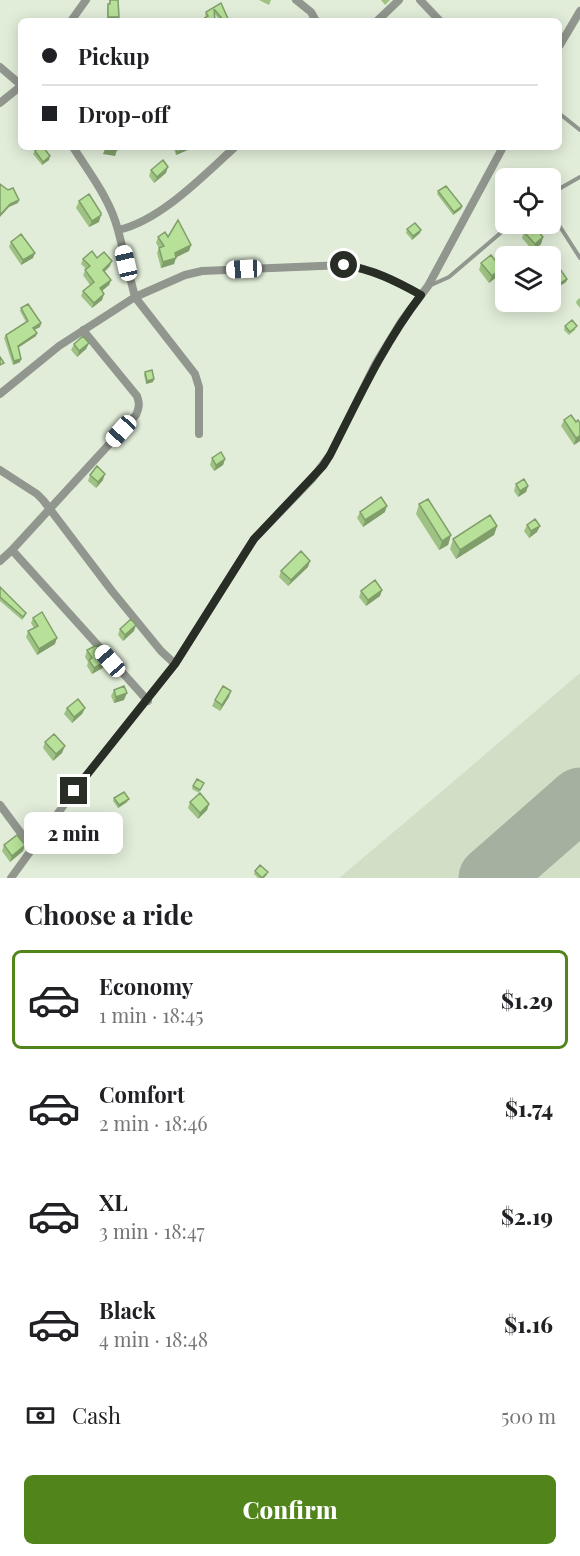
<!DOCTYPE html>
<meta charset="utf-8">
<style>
:root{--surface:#fff;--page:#f2f2f2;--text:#202124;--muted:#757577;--line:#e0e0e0;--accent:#51841a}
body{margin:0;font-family:"Playfair Display",serif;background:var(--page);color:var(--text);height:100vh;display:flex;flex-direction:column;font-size:22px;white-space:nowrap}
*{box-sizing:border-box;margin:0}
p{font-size:20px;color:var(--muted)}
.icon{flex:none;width:33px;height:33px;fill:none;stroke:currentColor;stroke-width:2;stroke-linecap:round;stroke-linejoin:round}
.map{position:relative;height:878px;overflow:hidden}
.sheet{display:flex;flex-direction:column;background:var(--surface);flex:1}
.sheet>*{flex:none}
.hud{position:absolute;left:18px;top:18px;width:544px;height:132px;border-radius:9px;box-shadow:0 3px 15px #0003;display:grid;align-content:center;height:132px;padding:0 24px;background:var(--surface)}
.fabs{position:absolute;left:495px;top:168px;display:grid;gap:12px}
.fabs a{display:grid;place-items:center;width:66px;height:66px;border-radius:9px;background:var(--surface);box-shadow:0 3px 15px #0003;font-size:30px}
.end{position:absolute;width:27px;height:27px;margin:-14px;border:8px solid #282d25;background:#fff;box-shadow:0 0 0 3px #fff}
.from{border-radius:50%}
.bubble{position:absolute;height:42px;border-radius:9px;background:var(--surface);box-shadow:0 3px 15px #0003;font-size:20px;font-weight:800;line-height:42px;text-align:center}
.car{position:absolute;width:18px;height:36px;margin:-18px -9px;border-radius:8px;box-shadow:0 0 4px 2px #0007;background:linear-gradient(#fff 24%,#345 0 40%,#fff 0 76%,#345 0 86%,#fff 0)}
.hud b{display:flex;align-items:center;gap:21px;height:57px;font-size:22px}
.hud b+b{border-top:2px solid var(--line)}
.hud i{width:15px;height:15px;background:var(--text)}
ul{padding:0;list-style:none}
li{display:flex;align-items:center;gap:18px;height:99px;margin:0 12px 9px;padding:0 12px;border:3px solid transparent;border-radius:9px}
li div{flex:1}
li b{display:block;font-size:22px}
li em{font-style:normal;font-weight:800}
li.active{border-color:var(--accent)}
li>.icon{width:54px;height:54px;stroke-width:1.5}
h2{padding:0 24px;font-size:27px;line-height:72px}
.pay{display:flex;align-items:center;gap:15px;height:66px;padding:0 24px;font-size:22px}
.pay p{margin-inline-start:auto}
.cta{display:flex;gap:12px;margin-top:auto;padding:12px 24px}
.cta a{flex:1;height:69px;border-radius:9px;background:var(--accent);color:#fff;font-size:24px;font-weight:800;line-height:69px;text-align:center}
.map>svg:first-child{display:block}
</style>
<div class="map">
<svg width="580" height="878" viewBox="0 0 580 878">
<rect width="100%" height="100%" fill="#e1edd9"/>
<!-- built -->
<path fill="#d0dfc5" d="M580,673V878H339L447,787Z"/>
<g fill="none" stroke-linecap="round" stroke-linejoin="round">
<!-- runway -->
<path stroke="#a6b0a0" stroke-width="63" d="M490,878L580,799"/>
<!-- service -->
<path stroke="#91968e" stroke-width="4" d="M560,114L580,130
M550,194L580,177
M550,211L580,258
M429,286L449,277L511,224"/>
<!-- minor -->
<path stroke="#91968e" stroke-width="8" d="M296,0L311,12L316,21
M420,0L440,21
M71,21L86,0
M377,21L399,0
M560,45L580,11
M0,67L21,85
M0,103L21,86
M73,147C90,174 110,199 118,230
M83,330L137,396C140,404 139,408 136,415L12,550L148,701
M0,394L59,346L135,297L118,230C160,221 203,176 235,147
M199,434V387L195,374L135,297L185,275L202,271L344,265C372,269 396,281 421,295
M0,470L37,494L43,500L112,591L161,651L175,664
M0,561L12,550
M0,805L32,848
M11,878L74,791L175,664L254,539L312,479L330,455L376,363L401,322L428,286L503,147"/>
</g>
<!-- wall -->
<path fill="#9dc283" d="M109,0H118V20H107V7L108,4H109Z
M259,0H271L269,5Z
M381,0H390L385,5Z
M221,3L229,21H220L215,14V21H202L203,19L206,17L205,15L206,12Z
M173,147H191L190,149L176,155Z
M35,151L49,160L42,165L33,154Z
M151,170L166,173L154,183L149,176Z
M438,191L462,206L461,209L453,215L437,194Z
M79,201L99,222L89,227L76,208Z
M407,229L420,233L412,240L406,233Z
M534,231L543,237L541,244L533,251L522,238L524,232Z
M158,237H168L191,245L189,251L176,257L174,264L161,268L157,253L159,248L156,243Z
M11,242L33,258L21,265L9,247Z
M97,258L110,266L104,272L111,280L109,285L102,291L104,294L102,300L92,308L81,296L83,291L90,285L83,275L86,269L81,264L83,259Z
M481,263L499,275L489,283L479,270Z
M506,263V276L501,272L503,266Z
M550,276L567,279L566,282L555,289L550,283Z
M580,298V308L576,303L577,300Z
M21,308L41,323L40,327L34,330L36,336L18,348L21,359L20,362L13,365L4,338L6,335L26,322L20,311Z
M565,326L576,329L569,335L564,330Z
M89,343L86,349L77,357L71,350L74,344Z
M145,372L153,382L146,384L144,375Z
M564,420L576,422L580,441L574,445L561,426Z
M212,458L225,459L223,465L214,471L210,465Z
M90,475L103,480L96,488L88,481Z
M516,484L528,486L526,492L518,497L514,491Z
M419,504L451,535L448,545L439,550L416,514Z
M360,512H385L363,527L357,518Z
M527,525L537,532L529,538L524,531Z
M497,526L494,535L456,559L450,549L453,539Z
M308,567L288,586L279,577L281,571Z
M0,587L26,613L25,616L22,620L0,601Z
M382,590L380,596L366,606L359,597L361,591Z
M33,618L55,644L37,655L26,637L28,631L34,628L31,623Z
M120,629L134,631L123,641L118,635Z
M87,650L106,666L92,674L87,666L88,662L85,657Z
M114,690L124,700L114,703L111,696Z
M231,691L229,697L220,711L212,706L215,700Z
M67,708H85L82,714L72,723L64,714Z
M45,742L62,753L53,761L43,748Z
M193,786H202L199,793L192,789Z
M114,798L127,802L118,808L113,801Z
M190,802L209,804L207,810L198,819L188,808Z
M4,845H25L23,851L10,862L2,851Z
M255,871L267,875L264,878H258L254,874Z"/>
<!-- shaded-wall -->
<path fill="#809e6a" d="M108,17H119L118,20H107Z
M190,147H191L190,149L176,155L177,152Z
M105,149L117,150L115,156L103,154Z
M50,156L49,160L42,165L43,162Z
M168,167L166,173L154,183L157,177Z
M19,200L18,203L9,207L0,217V215L10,204Z
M462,206L461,209L453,215L454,212Z
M101,215L99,222L89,227L92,221Z
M421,230L420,233L412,240L413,236Z
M543,237L541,244L533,251L535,244Z
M191,245L189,251L173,259L175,253Z
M35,253L33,258L21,265L23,260Z
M176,258L174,264L161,268L163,262Z
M112,261L110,266L101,275L103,270Z
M501,268L499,275L489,283L492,276Z
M567,279L566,282L555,289L556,286Z
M111,280L109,285L98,294L100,288Z
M104,294L102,300L92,308L94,303Z
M41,323L40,327L32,331L33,328Z
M37,333L36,336L16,349L18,346Z
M89,343L86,349L77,357L79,351Z
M21,359L20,362L13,365L14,361Z
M154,379L153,382L146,384L147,381Z
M580,436V441L574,445L576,438Z
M225,459L223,465L214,471L216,465Z
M105,474L103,480L96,488L98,482Z
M528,486L526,492L518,497L520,491Z
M387,506L385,512L363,527L365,520Z
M497,526L494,535L456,559L460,550Z
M540,526L537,532L529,538L531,531Z
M451,535L448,545L439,550L442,541Z
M310,561L308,567L288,586L291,580Z
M382,590L380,596L366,606L368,600Z
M136,625L134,631L123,641L125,635Z
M57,638L55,644L37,655L39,649Z
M108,660L106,666L92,674L94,668Z
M231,691L229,697L220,711L222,705Z
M127,693L124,700L114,703L116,697Z
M85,708L82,714L72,723L74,717Z
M65,746L62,753L53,761L56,754Z
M129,799L127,802L118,808L119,805Z
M209,804L207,810L198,819L200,813Z
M25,845L23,851L10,862L12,856Z"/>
<!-- building -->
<path fill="#b7e198" stroke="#809e6a" stroke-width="1.5" d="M110,0H118L119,17H108V4H110Z
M221,3L229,21H224L214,9L215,21H204L203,19L208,16L206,12Z
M40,147H43L50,156L43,162L35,151Z
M105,147H117V150L105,149Z
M175,147H190L177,152Z
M163,160L168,167L157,177L151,170Z
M0,184L8,190L13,188L19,200L10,204L0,215Z
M446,186L462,206L454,212L438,191Z
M89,194L101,213V215L92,221L79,201Z
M178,220L191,245L175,253L176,258L163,262L159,248L164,246L158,237L165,232L168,237Z
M415,223L421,230L413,236L407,229Z
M529,227L534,231L536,229L543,237L535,244L524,232Z
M21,234L35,253L23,260L11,242Z
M92,251L97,258L104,252L112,261L103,270L111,280L100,288L104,294L94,303L83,291L94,282L85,270L90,266L83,259Z
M491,255L501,268L492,276L481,263Z
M560,269L567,279L556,286L550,278V276Z
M28,304L41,323L33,328L37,333L18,346L21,359L14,361L6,335L28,321L21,308Z
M572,320L577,326L570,332L565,326Z
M83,336L89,343L79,351L74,344Z
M0,357L4,363L0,365Z
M152,370L154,379L147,381L145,372Z
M571,415L576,422L578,420L580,423V436L576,438L564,420Z
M221,452L225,459L216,465L212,458Z
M97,466L105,474L98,482L90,475Z
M524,479L528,486L520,491L516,484Z
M381,497L387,506L365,520L360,512Z
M428,499L451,535L442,541L419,504Z
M490,515L497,526L460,550L453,539Z
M535,519L540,526L531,531L527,525Z
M301,551L310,561L291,580L281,571Z
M375,580L382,590L368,600L361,591Z
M0,587L26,613L23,617L0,597Z
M42,612L57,638L39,649L28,631L38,626L33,618Z
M131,619L136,625L125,635L120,629Z
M97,645L108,660L94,668L89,660L92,658L87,650Z
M124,686L127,693L116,697L114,690Z
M223,686L231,691L222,705L215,700Z
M78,699L85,708L74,717L67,708Z
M54,734L65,746L56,754L45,742Z
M197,779L204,783L200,790L193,786Z
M124,792L129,799L119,805L114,798Z
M200,793L209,804L200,813L190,802Z
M17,835L25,845L12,856L4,845Z
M260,865L268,872L262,878L255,871Z"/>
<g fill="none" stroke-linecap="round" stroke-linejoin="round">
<!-- route -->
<path stroke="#282d25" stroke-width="8" d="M74,791L175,664L254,539L323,466L330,455C358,400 383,345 421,295C396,281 372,269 344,265"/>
</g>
</svg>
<div class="fabs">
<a><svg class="icon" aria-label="locate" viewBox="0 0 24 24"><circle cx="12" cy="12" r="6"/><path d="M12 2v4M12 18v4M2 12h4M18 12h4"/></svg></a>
<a><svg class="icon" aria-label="layers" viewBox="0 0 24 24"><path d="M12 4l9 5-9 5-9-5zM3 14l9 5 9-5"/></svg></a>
</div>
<i class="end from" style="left:344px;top:265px"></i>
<i class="end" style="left:74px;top:791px"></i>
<div class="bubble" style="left:24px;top:812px;width:99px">2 min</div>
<i class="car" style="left:126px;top:263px;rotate:347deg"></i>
<i class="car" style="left:244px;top:269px;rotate:267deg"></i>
<i class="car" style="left:121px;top:431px;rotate:222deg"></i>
<i class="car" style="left:110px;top:661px;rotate:319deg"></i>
<div class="hud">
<b><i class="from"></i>Pickup</b>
<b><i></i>Drop-off</b>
</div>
</div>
<section class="sheet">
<h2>Choose a ride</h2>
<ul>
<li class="active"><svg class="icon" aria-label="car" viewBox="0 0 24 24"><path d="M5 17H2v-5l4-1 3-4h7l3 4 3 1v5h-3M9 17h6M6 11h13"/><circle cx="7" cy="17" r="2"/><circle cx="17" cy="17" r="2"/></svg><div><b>Economy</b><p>1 min · 18:45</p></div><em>$1.29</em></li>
<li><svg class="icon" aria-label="car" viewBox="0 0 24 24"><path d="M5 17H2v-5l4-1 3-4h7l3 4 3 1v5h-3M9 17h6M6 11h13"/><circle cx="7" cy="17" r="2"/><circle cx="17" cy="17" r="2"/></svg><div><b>Comfort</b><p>2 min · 18:46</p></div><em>$1.74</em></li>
<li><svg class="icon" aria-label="car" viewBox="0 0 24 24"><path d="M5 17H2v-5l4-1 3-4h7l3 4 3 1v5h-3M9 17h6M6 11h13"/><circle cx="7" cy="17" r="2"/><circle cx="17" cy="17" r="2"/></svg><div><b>XL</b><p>3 min · 18:47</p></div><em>$2.19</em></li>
<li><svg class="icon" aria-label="car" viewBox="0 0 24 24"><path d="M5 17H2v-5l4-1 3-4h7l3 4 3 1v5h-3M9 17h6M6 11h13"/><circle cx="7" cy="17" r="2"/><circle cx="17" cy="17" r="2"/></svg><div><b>Black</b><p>4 min · 18:48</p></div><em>$1.16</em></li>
</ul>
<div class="pay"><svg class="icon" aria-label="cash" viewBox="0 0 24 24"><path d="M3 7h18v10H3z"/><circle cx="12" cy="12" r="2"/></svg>Cash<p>500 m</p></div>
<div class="cta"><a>Confirm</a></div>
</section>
